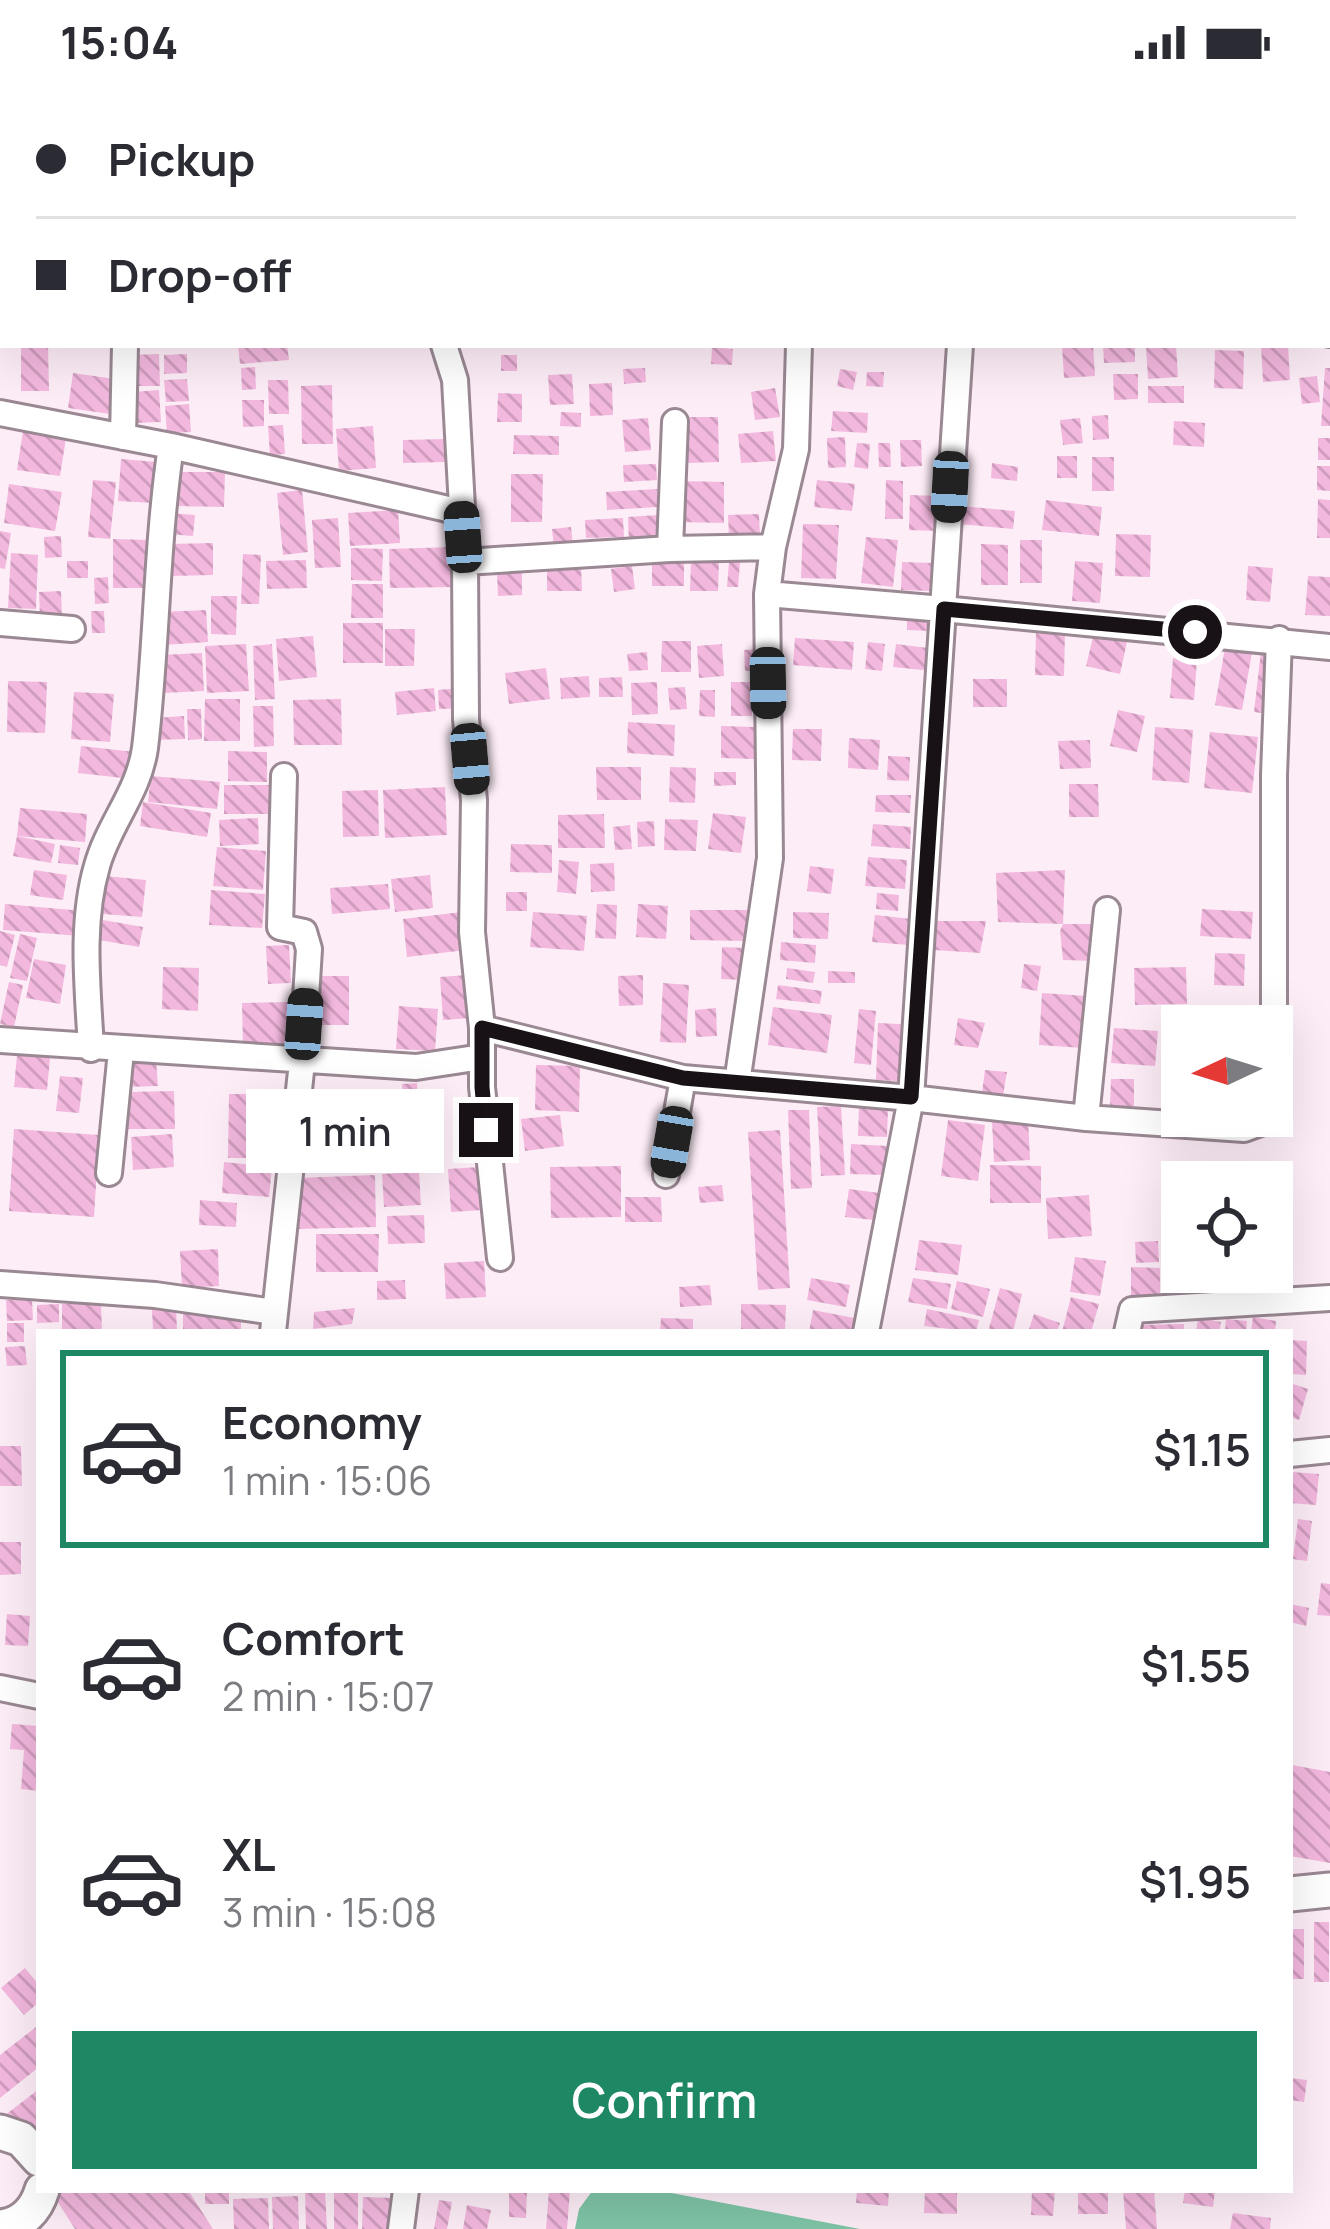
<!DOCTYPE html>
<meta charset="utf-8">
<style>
:root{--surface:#fff;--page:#f7f7f7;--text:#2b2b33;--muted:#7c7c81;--line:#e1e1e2;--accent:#1e8865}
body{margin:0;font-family:Manrope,sans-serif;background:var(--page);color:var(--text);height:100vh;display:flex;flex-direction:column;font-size:45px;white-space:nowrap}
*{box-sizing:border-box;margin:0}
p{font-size:39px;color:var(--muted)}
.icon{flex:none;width:66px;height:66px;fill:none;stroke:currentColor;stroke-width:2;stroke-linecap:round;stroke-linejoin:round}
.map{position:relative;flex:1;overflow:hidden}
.panel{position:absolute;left:36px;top:1245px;width:1257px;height:864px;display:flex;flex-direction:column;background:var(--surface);border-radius:0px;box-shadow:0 12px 48px #0002}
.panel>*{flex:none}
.top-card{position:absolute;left:0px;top:0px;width:1332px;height:264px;box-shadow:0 12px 48px #0002;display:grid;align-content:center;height:264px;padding:0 36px;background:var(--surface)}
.needle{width:78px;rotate:266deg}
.fabs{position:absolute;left:1161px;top:921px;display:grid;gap:24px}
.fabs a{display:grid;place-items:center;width:132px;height:132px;border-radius:0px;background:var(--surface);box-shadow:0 12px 48px #0002;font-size:60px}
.end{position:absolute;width:54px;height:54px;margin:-27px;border:15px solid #181216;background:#fff;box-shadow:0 0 0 6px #fff}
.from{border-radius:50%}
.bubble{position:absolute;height:84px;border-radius:0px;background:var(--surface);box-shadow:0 12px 48px #0002;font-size:39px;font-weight:600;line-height:84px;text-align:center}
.car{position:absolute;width:36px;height:72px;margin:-36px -18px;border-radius:15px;box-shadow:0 0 9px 3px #0007;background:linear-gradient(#222 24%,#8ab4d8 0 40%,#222 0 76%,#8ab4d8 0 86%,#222 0)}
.top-card b{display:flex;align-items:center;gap:42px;height:114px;font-size:45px}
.top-card b+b{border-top:3px solid var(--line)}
.top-card i{width:30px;height:30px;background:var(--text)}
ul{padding:21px 0 0;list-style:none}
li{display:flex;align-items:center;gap:36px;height:198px;margin:0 24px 18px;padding:0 12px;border:6px solid transparent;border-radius:0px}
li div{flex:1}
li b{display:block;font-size:45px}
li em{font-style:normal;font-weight:600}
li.on{border-color:var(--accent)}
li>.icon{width:108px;height:108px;stroke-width:1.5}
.cta{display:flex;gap:24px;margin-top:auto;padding:24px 36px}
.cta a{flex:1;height:138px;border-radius:0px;background:var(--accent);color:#fff;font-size:48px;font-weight:600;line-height:138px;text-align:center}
.status{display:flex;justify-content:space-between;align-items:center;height:84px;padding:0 60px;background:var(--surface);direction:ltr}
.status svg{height:33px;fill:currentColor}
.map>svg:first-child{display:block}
</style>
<div class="status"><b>15:04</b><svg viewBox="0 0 49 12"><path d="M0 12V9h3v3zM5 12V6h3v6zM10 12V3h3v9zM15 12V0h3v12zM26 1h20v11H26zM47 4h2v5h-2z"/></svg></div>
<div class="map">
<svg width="1330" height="2145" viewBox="0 0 1330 2145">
<defs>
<pattern id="building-back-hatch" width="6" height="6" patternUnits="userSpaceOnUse" patternTransform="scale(3)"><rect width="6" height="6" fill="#f3b8de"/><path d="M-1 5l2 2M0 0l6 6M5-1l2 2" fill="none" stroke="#d09dbe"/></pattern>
</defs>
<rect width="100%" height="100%" fill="#fdedf7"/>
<!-- water -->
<path fill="#7fc5a7" d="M593,2106H656L860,2145H575L579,2125Z"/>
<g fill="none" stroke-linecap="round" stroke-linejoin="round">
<!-- river -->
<path stroke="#7fc5a7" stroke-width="42" d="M418,0V3
M1230,3L1243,0"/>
</g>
<!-- building -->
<path fill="url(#building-back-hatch)" d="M21,261H48L49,307H21Z
M238,261H287L289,276L240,280Z
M1062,261H1093L1095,292L1064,294Z
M1103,261H1135V278L1104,279Z
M1176,261L1178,293L1148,295L1146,263Z
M1261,261H1288L1290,296L1263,298Z
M712,263L733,265L732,281L711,280Z
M1215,266L1244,267L1243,305L1214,304Z
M159,270L160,302H133V271Z
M187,270V289L164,290V271Z
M501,271H517V287H501Z
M255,283L256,305L242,306L241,284Z
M645,284L646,298L624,300L623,285Z
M1325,284H1330V342H1321Z
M840,285L857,288L853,306L837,302Z
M867,288H884L883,303L866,302Z
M73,289L115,295L110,330L68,324Z
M572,290L574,320L550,321L548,291Z
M1113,290H1138V315L1114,316Z
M1317,292L1320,318L1302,320L1299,294Z
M187,295L189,317L166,318L164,296Z
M268,296H288L289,330H269Z
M612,299L613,331L590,332L589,300Z
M332,301L333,360H302L301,302Z
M1148,302H1184V319H1148Z
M775,304L780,333L755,336L751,308Z
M159,306L161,338L135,339L134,308Z
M498,309L522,310V338H497Z
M242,316H264V342L243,343Z
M189,320L191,348L167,349L165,322Z
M833,327L868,329L867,349L831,347Z
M561,328L581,329V343L560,342Z
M1108,331L1109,355L1093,356L1092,332Z
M685,333H718L719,378L686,379Z
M648,334L651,366L625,368L622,336Z
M1080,334L1083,359L1063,361L1060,336Z
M1174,337L1205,339L1204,363L1173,361Z
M283,341L285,370L270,371L268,342Z
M373,342L376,384L339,387L336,345Z
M23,347L66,354L60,392L17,386Z
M773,347L776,377L741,379L738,350Z
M514,351L559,352V371L513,370Z
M845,353L846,383L828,384L827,354Z
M1318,354H1330V376H1318Z
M445,355V378L403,379V356Z
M900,356H921L922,382L901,383Z
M857,359L870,360L868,385L854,383Z
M878,359H890L891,383H879Z
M1057,372H1077V394H1057Z
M1092,373H1114V407H1092Z
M121,375L156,378L153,419L118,417Z
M992,379L1018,383L1017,397L991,394Z
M656,380L657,396L624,398L623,381Z
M1317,382H1330V407L1317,406Z
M176,388H225L224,423L175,422Z
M511,390H543L542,438H511Z
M93,396L116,398L110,455L88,453Z
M817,396L855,400L852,427L814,423Z
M886,396L903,397V435H885Z
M680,397L724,398V439L680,438Z
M9,400L62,408L55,447L4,439Z
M657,405L658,423L607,426L606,408Z
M302,406L308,468L283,471L277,409Z
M910,411L939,412L938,447L909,446Z
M1318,415L1330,416V454H1317Z
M1046,416L1102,423L1099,452L1042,446Z
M961,422L1015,427L1013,445L959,440Z
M398,426L400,459L350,462L348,429Z
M169,429L195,431L193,452L168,450Z
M759,430L760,453H729L728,431Z
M658,431L659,459L629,461L628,433Z
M338,434L341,483L315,484L312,436Z
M623,434L624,453L586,454L585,436Z
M803,440L839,441L836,495L801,494Z
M571,443L573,462L554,463L552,445Z
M0,447L11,449L5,485L0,484Z
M1116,450L1151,451L1150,493L1115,492Z
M61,452L62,473L45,474L44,453Z
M866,453L898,456L893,503L861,499Z
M113,455L150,456L149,504H113Z
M1020,456H1042V499H1020Z
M213,459V491L171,492L170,460Z
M981,460L1008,461V501H981Z
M454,463V503L390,504L389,465Z
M351,464L383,465L382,497L351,496Z
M11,469L38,471L36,525L8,524Z
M243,470L261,471L259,520H241Z
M652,473H684V502H652Z
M691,475H719L718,507H690Z
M306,476L307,504L267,505L266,477Z
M67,477H88V494H67Z
M1075,477L1103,479L1100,519L1072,517Z
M729,478H740L738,503H727Z
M902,478L932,479L931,507L901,506Z
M581,482L582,507H547V483Z
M632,482L635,505L614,508L611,485Z
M1248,482L1273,484L1270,518L1246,516Z
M522,487V511L498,512L497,488Z
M1308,492L1330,493V532L1305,531Z
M108,493L109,519L95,520L94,494Z
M352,500H383V534H351Z
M61,507L62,533L40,534L39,508Z
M211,512H237L236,551L211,550Z
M206,526L208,558L163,561L161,528Z
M91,527H104L105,549H92Z
M907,531L930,532V547L907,546Z
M343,539H383V579H343Z
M385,545H415L414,582H385Z
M1095,545L1128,553L1120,590L1086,582Z
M1036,547H1065L1064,592L1035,591Z
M313,552L317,593L279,597L276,555Z
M795,554L854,558L852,586L793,581Z
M662,557H691V588H661Z
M868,558L885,560L882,587L865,585Z
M246,560L249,607L207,609L205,562Z
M272,560L275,615L255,616L253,562Z
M722,560L724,592L699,594L697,562Z
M896,560L936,565L933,587L893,583Z
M1225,564L1252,568L1242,626L1215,621Z
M761,565L763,586L745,587L744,566Z
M1261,567L1282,570L1275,631L1254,628Z
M647,568L648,586L629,587L627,570Z
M202,569L204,607L163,609L161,571Z
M1173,574L1197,576L1194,616L1170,614Z
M546,584L550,615L509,620L505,589Z
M589,592L590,613L561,615L560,594Z
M622,593L623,613H599V594Z
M973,595H1007V623H973Z
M8,597L47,598L45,649L7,648Z
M657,598L658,630L632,631L631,599Z
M731,598H752V632H731Z
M685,603L687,625L670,626L668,604Z
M434,604L436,627L397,631L395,608Z
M460,604L461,624L439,625L438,606Z
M700,606H715V633L699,632Z
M74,608L114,610L110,658L71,655Z
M205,615H240V657H204Z
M341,615L342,661H294L293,616Z
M253,622H273L274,662L254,663Z
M187,625H201L202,655L188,656Z
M1118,626L1145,632L1137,668L1110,662Z
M184,632L185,655L155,656L154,634Z
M628,638L675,641L674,672L627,669Z
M721,642L754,643V675L721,674Z
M1155,643L1193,646L1189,699L1152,696Z
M793,645H822L821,677L792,676Z
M1210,648L1258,653L1252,709L1204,704Z
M849,654L880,656L878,686L848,684Z
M1090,656L1091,684L1060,685L1058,657Z
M81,662L135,668L132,695L78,689Z
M228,667L267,668V698L228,697Z
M888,672L910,673L909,697L887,696Z
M596,683H641V716H597Z
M670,683L696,684L695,719L669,718Z
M714,688H736V701L714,702Z
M151,692L220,698L217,725L148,718Z
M1069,700H1098L1099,733H1069Z
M224,701H269V730H224Z
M445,703L447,751L385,754L383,706Z
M378,706L379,752L343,753L342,707Z
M876,711H911L910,729L875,728Z
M143,718L211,729L207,753L140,742Z
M20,724L87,730L85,758L17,752Z
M713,729L746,733L741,769L708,765Z
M604,730L605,764H558V731Z
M258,734L259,760L220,762L219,736Z
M665,735L698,736L696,767L664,766Z
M654,737L655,762L638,763L637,738Z
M873,740L911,743L910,765L871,762Z
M630,741L632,765L615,766L613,743Z
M17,752L55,760L51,779L13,772Z
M511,760L552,761V789L510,788Z
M60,761L80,764L78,781L58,779Z
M217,763L266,767L263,806L213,802Z
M868,773L907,776L905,805L865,802Z
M559,776L579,778L576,810L557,808Z
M614,779L615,807L591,808L590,780Z
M810,782L834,785L831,810L807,807Z
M34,786L67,791L63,816L30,811Z
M1065,786L1063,840H1096L1097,877L1063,876L1060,847L1063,840L998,838L996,789Z
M430,791L433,824L395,828L391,795Z
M106,792L146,796L142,833L103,830Z
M388,800L390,825L332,830L330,804Z
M211,806L265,810L262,844L209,841Z
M506,808H527V827H506Z
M877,809L899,811L898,827L876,825Z
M5,820L83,827L81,852L3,846Z
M597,820L617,821L616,855L595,854Z
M638,820L668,822L666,855L636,853Z
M1202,825L1253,828L1251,855L1200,852Z
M690,826H747L746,857L690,856Z
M462,828L466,866L407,873L403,835Z
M533,828L587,832L584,867L530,863Z
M793,828L829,829L828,855L793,854Z
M875,831L911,835L908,861L872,858Z
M103,836L143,843L139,863L99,856Z
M935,837H986L980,869L934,866Z
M0,847L15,851L7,883L0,881Z
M20,850L37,854L27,897L10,894Z
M781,858L816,861L815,879L780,876Z
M289,861L291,899L268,900L266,862Z
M722,863L745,864L744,896L721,895Z
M1215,869L1245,870L1244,902L1214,901Z
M34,875L66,881L60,920L26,914Z
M1024,880L1041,882L1037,907L1021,904Z
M163,883L199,884L198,927L162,925Z
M1186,883L1187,920L1135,921L1134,884Z
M787,884L815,888L813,899L786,895Z
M828,887L855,888V899H828Z
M467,891L471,934L443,936L440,893Z
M643,891V921L619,922L618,892Z
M311,892H349V941H311Z
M9,898L23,901L14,943L0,940Z
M663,899L689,901L686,959L660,958Z
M778,901L822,907L820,920L776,915Z
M1042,909L1087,912L1083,964L1039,961Z
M290,918L291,962L243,963L242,919Z
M399,922L438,925L435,967L396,965Z
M773,923L832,931L827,969L768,961Z
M716,924L717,952L696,953L695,926Z
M859,925L876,927L871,981L854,979Z
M1227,926L1228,942H1199L1198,928Z
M958,934L985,939L978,964L954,961Z
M878,939L919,941L917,998L876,996Z
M1114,944L1158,947L1155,982L1111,979Z
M1166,952H1182V987H1166Z
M17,971L50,974L47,1006L14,1003Z
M156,976L158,1002L126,1003L125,977Z
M536,981L580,982L579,1028L535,1026Z
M985,986L1007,988L1003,1011L982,1009Z
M60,992L83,994L79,1029L56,1027Z
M1111,995H1134V1022H1110Z
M417,999L418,1034L404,1036L402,1000Z
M174,1007L175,1045H126V1008Z
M229,1010H276V1074H228Z
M304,1015L380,1018L377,1076L302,1073Z
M841,1022L845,1091L821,1092L817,1023Z
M859,1023L888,1024L887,1053L858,1052Z
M788,1026H809L812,1104L791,1105Z
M560,1031L564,1062L525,1067L521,1035Z
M1028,1035L1030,1076L994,1078L992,1037Z
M948,1036L985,1041L978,1097L941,1092Z
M479,1041L481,1074L462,1076L459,1043Z
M14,1045L99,1051L94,1133L9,1127Z
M780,1046L790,1204L758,1206L748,1048Z
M172,1050L174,1083L133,1086L131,1053Z
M416,1053L418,1085L384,1087L382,1055Z
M851,1060L887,1062L885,1091L850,1090Z
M224,1078L272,1083L269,1113L222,1109Z
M990,1081L1041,1082V1119H990Z
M621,1082V1133L551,1134L550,1083Z
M480,1083L483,1126L451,1128L448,1085Z
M419,1088L421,1121L384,1123L382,1090Z
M375,1091L376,1143L298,1145L297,1094Z
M722,1101L724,1117L700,1119L698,1103Z
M849,1105L887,1110L884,1137L845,1133Z
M1089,1111L1092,1152L1048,1155L1046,1114Z
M625,1113H661L662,1138H625Z
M200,1116L237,1119L236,1143L199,1141Z
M424,1131L425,1159L388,1160L387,1132Z
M316,1150H379L378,1188H316Z
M919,1156L962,1161L958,1191L915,1186Z
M1158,1157L1159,1178L1136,1179L1135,1158Z
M218,1165L219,1202L182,1204L180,1167Z
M1182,1171V1188H1189L1191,1210L1167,1213L1163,1172Z
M1075,1173L1106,1177L1100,1212L1070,1208Z
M484,1177L486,1213L446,1215L444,1179Z
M1131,1183L1160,1184V1213H1131Z
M1196,1188H1221L1222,1203L1197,1204Z
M1227,1188H1261V1209L1227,1210Z
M811,1194L850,1201L846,1223L807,1216Z
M913,1194L951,1200L947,1225L908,1218Z
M405,1196L406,1215L377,1216V1197Z
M957,1197L990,1205L983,1233L951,1225Z
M710,1201L712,1221L680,1223L679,1203Z
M1000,1204L1022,1210L1013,1248H988Z
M1071,1213L1099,1220L1091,1248H1062Z
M32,1215L33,1236L7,1237L6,1216Z
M59,1220V1238L37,1239V1221Z
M62,1220H101L102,1248H62Z
M741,1220L786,1221L785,1248H741Z
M176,1223L177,1248H153L152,1224Z
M355,1224L352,1240L313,1245L314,1228Z
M927,1225L979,1236L976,1248L924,1242Z
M813,1226L859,1235L857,1248H809Z
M183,1230L241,1231V1248H183Z
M1034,1230L1060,1239L1057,1248H1028Z
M1253,1233L1276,1237L1275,1248H1251Z
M661,1234L693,1235V1248H660Z
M1198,1234L1221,1238L1219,1248H1196Z
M1226,1235L1247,1237L1246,1248H1225Z
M7,1239H24V1258H7Z
M1184,1240V1248H1138V1241Z
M1290,1256L1307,1257L1306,1291L1290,1290Z
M25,1262L27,1281L7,1282L5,1263Z
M1290,1299L1308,1305L1299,1336L1290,1333Z
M0,1362H21L22,1402H0Z
M1292,1388L1319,1390L1316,1421L1290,1419Z
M1298,1435L1312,1437L1307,1477L1293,1475Z
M0,1458H21V1490L0,1491Z
M1321,1499L1330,1500V1532L1317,1531Z
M1290,1520L1309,1524L1306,1542L1290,1538Z
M7,1530L30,1532L28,1562L5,1561Z
M12,1640L39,1642V1707L21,1705L24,1666L10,1665Z
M1292,1681L1330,1688V1779L1290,1772Z
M1314,1838H1329V1898H1314Z
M1290,1845H1304V1895H1290Z
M25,1884L39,1901V1918L24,1931L1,1904Z
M36,1943L39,1983L0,2014V1971Z
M1290,1994L1307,1996L1304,2018L1290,2016Z
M39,2005V2051L0,2035Z
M66,2106H188L213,2145H75L54,2112Z
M205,2106H229V2120H205Z
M305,2106H325L327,2145H306Z
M334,2106H358V2145H334Z
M509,2106H527L526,2134L509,2133Z
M549,2106H570L567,2145H546Z
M857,2106H889L888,2122L856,2119Z
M925,2106H957V2130L924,2129Z
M1032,2106H1055L1053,2132L1031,2131Z
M1078,2106H1108V2130H1078Z
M1123,2106H1154L1157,2145H1126Z
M1185,2106H1215L1213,2123L1183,2119Z
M298,2112L299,2145H273L272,2113Z
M363,2113L396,2114L395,2145H362Z
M268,2114L269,2145H234L233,2115Z
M439,2116L452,2118L447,2145H434Z
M467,2121L491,2126L487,2145H463Z
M1233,2129L1271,2134L1270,2145H1230Z"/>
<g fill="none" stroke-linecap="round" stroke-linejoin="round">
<defs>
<path id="street" d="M157,0L158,3
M900,0L901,3
M1329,250H1330
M444,261L455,296L465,478L466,635L474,716L472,848L482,944V1003L500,1174
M0,329L171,362L461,428
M123,353L125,261
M670,465L675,338
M465,478L670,465L773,463
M767,510L943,525L960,261
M0,539L72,545
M482,944L683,994L911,1014L1086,1034L1244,1045L1274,1034V691L1279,555
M0,956L416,983L482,973
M91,965C88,906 80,840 97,782C108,741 139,708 145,664C157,564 156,463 171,362
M737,999L770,774L767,510L773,463L796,365L799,261
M1086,1034L1107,826
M109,1089L121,967
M666,1091L683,994
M0,1200L155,1211L274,1228
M273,1248L302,978L309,865L304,848L280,843L284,692
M866,1248L911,1014L943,525L1330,563
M1127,1248L1132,1226L1330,1214
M1290,1370L1330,1366
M0,1604L39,1612
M401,2145L406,2106"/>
<path id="secondary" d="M1290,1810L1330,1806
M0,2048L21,2055L39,2075
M0,2143C22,2141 36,2126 42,2106"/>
</defs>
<!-- street casing -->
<use href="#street" stroke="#9a8893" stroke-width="30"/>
<!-- secondary casing -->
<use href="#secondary" stroke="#9a8893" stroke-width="39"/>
<!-- street -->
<use href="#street" stroke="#fff" stroke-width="24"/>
<!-- secondary -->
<use href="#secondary" stroke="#fff" stroke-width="33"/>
</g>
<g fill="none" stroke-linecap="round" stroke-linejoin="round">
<!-- route -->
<path stroke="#181216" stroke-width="15" d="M486,1046L482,1003V944L683,994L911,1013L944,525L1195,548"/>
</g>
</svg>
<div class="fabs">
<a><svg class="needle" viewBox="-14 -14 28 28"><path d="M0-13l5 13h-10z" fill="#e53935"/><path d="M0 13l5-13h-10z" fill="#7c7c81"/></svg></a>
<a><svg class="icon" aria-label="locate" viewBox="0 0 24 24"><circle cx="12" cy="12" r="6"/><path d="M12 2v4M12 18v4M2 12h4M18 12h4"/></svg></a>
</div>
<i class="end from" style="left:1195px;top:548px"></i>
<i class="end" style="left:486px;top:1046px"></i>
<div class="bubble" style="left:246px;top:1005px;width:198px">1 min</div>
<i class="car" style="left:950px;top:403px;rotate:183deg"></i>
<i class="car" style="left:463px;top:453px;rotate:356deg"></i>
<i class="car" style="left:768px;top:599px;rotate:179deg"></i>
<i class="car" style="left:470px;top:675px;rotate:175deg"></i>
<i class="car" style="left:304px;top:940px;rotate:4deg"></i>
<i class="car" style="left:672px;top:1058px;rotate:190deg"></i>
<div class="top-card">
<b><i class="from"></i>Pickup</b>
<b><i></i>Drop-off</b>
</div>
<section class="panel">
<ul>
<li class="on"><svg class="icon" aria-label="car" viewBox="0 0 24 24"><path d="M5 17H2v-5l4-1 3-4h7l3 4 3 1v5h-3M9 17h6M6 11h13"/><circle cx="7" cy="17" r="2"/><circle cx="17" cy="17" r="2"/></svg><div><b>Economy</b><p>1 min · 15:06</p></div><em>$1.15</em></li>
<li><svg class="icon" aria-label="car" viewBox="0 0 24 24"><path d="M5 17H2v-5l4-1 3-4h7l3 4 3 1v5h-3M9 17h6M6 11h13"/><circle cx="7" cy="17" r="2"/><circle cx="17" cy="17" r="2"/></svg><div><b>Comfort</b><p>2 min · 15:07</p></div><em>$1.55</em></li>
<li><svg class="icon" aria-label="car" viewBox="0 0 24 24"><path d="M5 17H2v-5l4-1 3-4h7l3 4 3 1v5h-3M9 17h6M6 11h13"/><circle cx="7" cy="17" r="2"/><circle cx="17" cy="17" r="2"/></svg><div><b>XL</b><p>3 min · 15:08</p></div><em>$1.95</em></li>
</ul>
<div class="cta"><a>Confirm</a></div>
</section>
</div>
